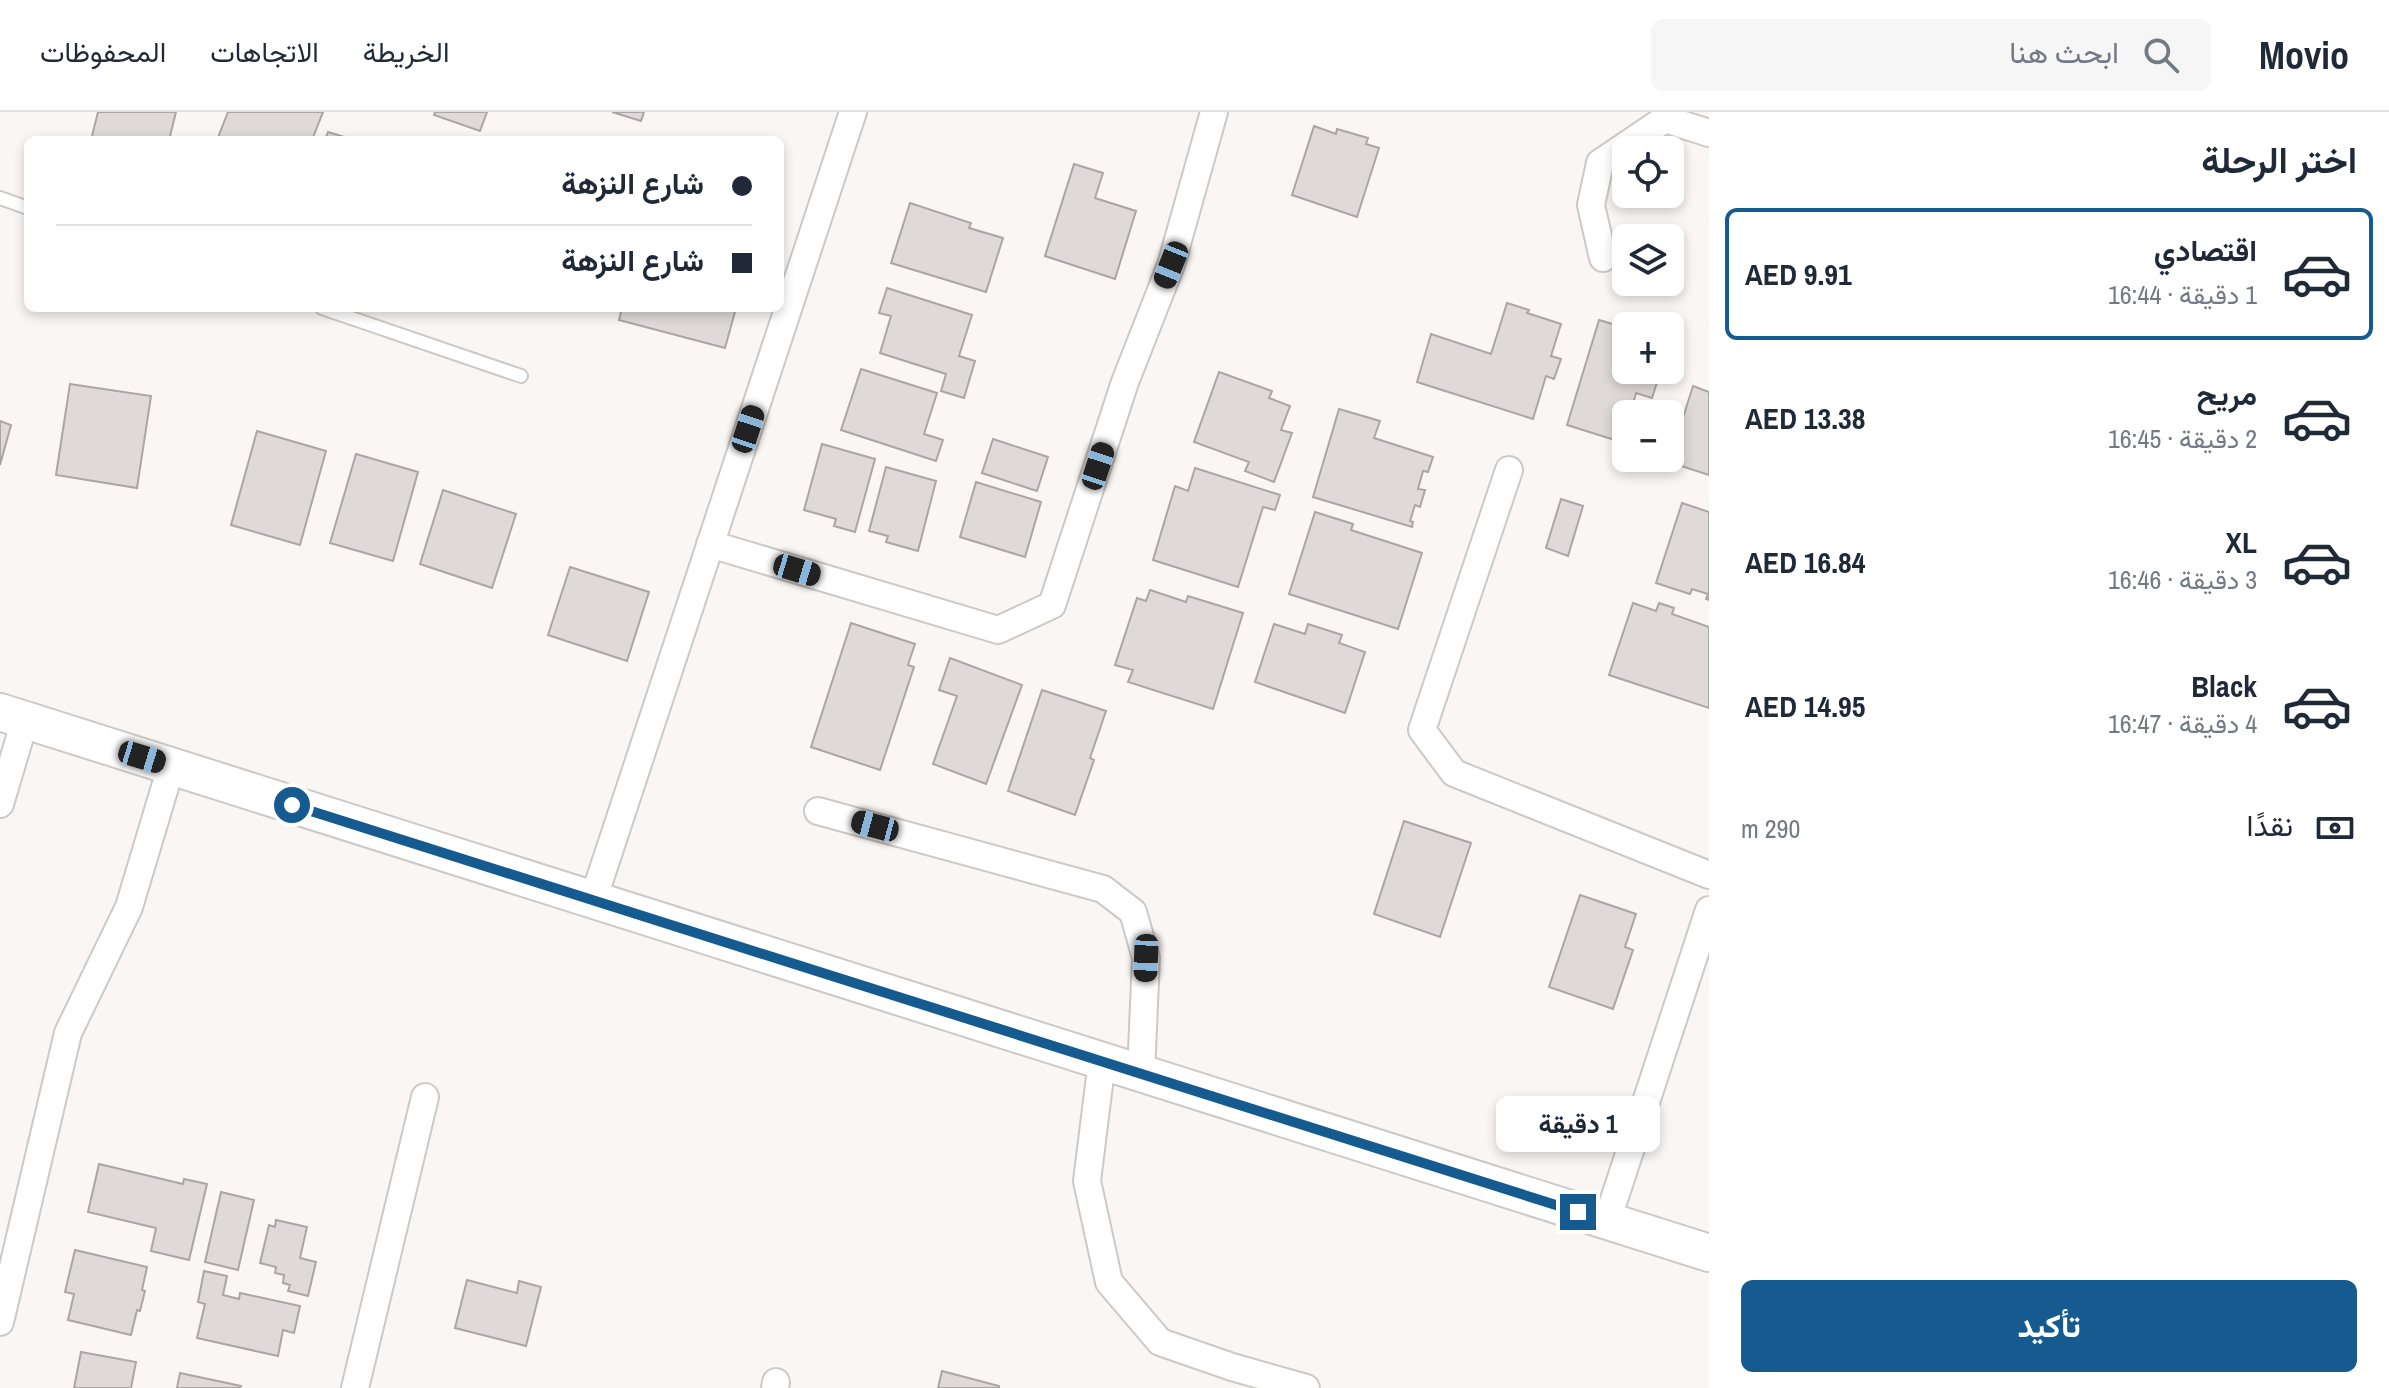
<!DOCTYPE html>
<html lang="ar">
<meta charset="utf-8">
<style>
:root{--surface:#fff;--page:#f6f6f7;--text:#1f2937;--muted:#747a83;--line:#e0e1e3;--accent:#155b8f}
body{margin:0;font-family:"Archivo Narrow",Vazirmatn,sans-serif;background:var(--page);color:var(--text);direction:rtl;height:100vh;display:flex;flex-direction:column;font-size:30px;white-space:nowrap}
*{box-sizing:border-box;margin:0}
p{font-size:26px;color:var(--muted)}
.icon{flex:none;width:44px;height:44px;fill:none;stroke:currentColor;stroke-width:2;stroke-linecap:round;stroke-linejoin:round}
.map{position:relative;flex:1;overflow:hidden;direction:ltr}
.details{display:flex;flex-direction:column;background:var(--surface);width:680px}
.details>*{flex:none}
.banner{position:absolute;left:24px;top:24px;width:760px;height:176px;border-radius:12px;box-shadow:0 4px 12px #0003;direction:rtl;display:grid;align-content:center;height:176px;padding:0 32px;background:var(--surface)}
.buttons{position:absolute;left:1612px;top:24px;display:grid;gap:16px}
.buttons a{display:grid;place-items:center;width:72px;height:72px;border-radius:12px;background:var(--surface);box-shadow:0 4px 12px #0003;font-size:40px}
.end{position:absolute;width:36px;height:36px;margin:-18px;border:10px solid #155b8f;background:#fff;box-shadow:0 0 0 4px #fff}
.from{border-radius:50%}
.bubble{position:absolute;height:56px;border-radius:12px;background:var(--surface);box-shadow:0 4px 12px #0003;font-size:26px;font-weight:700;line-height:56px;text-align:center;direction:rtl}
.car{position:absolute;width:24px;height:48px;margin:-24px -12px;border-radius:10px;box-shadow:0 0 6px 2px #0007;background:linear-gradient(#222 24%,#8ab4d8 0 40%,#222 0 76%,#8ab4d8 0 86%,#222 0)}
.banner b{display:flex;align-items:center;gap:28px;height:76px;font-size:30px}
.banner b+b{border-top:2px solid var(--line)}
.banner i{width:20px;height:20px;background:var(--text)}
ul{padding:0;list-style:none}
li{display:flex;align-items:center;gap:24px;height:132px;margin:0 16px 12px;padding:0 16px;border:4px solid transparent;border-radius:12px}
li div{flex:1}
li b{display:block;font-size:30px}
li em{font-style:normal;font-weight:700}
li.on{border-color:var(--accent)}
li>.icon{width:72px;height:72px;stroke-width:1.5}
h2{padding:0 32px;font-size:36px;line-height:96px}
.pay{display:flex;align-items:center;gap:20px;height:88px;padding:0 32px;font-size:30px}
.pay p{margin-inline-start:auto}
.cta{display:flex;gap:16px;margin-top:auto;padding:16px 32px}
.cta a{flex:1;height:92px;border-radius:12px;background:var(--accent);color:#fff;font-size:32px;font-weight:700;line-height:92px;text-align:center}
header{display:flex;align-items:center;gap:48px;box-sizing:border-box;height:112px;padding:0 40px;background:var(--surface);border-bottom:2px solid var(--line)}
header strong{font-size:38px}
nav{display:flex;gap:44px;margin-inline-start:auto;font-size:28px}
.search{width:560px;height:72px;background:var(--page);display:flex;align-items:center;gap:20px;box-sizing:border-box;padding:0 28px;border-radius:12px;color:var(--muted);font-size:30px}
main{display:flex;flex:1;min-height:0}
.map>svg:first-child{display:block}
</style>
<header>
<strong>Movio</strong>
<div class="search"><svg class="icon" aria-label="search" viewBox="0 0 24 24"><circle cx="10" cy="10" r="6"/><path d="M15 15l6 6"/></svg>ابحث هنا</div>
<nav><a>الخريطة</a><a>الاتجاهات</a><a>المحفوظات</a></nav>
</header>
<main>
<section class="details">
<h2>اختر الرحلة</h2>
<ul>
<li class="on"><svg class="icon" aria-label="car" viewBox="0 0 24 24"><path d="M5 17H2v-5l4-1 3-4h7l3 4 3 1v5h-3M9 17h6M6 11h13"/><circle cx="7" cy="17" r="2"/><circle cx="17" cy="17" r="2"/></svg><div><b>اقتصادي</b><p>1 دقيقة · 16:44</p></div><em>AED 9.91</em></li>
<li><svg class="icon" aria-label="car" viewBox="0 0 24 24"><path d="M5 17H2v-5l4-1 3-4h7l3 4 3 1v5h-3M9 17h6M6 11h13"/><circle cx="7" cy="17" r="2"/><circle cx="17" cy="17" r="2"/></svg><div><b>مريح</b><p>2 دقيقة · 16:45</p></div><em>AED 13.38</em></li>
<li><svg class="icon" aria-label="car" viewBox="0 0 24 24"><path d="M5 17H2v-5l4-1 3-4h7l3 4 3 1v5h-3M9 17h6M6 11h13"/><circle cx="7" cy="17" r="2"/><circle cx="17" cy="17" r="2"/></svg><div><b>XL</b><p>3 دقيقة · 16:46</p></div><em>AED 16.84</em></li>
<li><svg class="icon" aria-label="car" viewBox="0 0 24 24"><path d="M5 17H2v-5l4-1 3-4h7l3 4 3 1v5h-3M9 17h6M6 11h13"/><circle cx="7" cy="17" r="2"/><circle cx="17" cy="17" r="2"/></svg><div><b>Black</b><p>4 دقيقة · 16:47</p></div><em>AED 14.95</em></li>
</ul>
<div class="pay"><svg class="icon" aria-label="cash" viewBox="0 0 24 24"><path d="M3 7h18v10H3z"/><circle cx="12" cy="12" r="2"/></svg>نقدًا<p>290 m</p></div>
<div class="cta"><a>تأكيد</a></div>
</section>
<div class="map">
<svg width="1709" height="1276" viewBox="0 0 1709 1276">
<rect width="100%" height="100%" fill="#faf6f3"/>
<!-- building -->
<path fill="#dfd9d9" stroke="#aba6a6" stroke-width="2" d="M98,0H176L169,28H91Z
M228,0H323L312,28H217Z
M435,0H487L480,19L434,3Z
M612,0H644L641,9Z
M1314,14L1336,22L1337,17L1368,26L1366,32L1379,36L1357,105L1292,83Z
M328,20L354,28H325Z
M1074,52L1103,61L1095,86L1136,99L1115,167L1045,144Z
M910,91L971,111L969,116L1003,126L986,180L891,151Z
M887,176L972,203L959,244L975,249L964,286L941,279L946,262L880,241L891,204L879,201Z
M1507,191L1529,198L1527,201L1561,212L1551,244L1561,247L1554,267L1546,264L1533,307L1417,270L1431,222L1491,242Z
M622,196H736L725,236L619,208Z
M1599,208L1626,216V258H1661L1652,286L1636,281L1630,302H1626V315L1621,330L1567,313Z
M861,257L937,281L924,322L943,328L936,349L841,318Z
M1219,260L1272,279L1269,286L1290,294L1281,318L1292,321L1274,370L1245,359L1249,350L1194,330Z
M70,272L151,284L137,376L56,363Z
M1693,274L1709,280V363L1669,350Z
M1339,297L1380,309L1374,326L1433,345L1428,360L1423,359L1418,377L1425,378L1420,395L1415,393L1410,409L1413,410L1412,415L1313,385Z
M0,309L11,313L0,353Z
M257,319L326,339L300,433L231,413Z
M993,327L1048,345L1037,379L982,361Z
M822,332L875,347L855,420L834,414L836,407L804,398Z
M356,342L418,360L393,449L330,431Z
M886,355L936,369L918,439L886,430L888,424L869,419Z
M1195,356L1280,383L1275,398L1263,395L1238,475L1153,448L1175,374L1188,379Z
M976,370L1041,390L1025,445L960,425Z
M443,378L516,402L492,476L420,452Z
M1561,387L1583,394L1568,444L1546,436Z
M1682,391L1709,400V488L1706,487L1708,482L1692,477L1690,482L1656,471Z
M1315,400L1353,412L1351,418L1422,441L1398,517L1289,482Z
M570,455L649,480L627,549L548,523Z
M1150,478L1186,490L1188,484L1243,501L1213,597L1128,570L1133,558L1115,553L1137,486L1146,489Z
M1633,491L1656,499L1659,491L1674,496L1672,502L1709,515V596L1609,563Z
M851,511L915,532L908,553L914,555L880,658L811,635Z
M1274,512L1305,522L1308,512L1342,523L1339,531L1365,540L1345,601L1255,570Z
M950,546L1022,573L986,672L933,652L957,584L939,578Z
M1042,578L1106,599L1090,646L1094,648L1075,703L1008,679Z
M1404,709L1471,731L1440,825L1374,802Z
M1580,783L1636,802L1625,835L1633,838L1613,897L1549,875Z
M99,1052L183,1072L184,1067L207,1072L189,1148L151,1139L156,1116L88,1100Z
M221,1080L254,1088L238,1158L205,1150Z
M276,1108L307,1115L300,1146L316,1150L308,1184L288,1179L290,1173L283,1171L284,1163L275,1161L276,1155L260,1151L269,1113L275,1115Z
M75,1138L147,1155L142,1178L145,1179L140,1199L137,1198L131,1223L68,1208L74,1182L65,1180Z
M204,1159L227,1164L223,1183L239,1187L240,1181L300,1194L294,1221L283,1218L278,1244L197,1226L205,1192L198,1190Z
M467,1168L517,1181L519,1169L541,1175L526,1234L455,1216Z
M81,1240L136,1250L131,1276H74Z
M942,1259L999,1274V1276H938Z
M180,1261L241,1274L240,1276H177Z"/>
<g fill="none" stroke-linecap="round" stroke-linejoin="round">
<defs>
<path id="lane" d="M0,86L28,96
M322,196L521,264"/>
<path id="street" d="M1603,146L1591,93L1600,51L1665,7L1709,21
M1509,358L1422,618L1454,661L1709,763
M710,432L998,518L1052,493L1125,270L1171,153L1214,0
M0,692L25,608
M818,699L1103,777L1133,800L1146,846L1141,962
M593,788L853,0
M1102,949L1087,1069L1109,1170L1160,1230L1232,1255L1306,1276
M1607,1109L1709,798
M0,1210L68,921L129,795L171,655
M355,1276L425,985
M775,1276L776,1270"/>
<path id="secondary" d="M0,600L1709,1141"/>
</defs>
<!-- lane casing -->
<use href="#lane" stroke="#ccc9c6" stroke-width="16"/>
<!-- street casing -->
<use href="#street" stroke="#ccc9c6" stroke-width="30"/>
<!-- secondary casing -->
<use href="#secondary" stroke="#ccc9c6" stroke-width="40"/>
<!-- lane -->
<use href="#lane" stroke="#fff" stroke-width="12"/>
<!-- street -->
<use href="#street" stroke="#fff" stroke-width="26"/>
<!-- secondary -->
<use href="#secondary" stroke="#fff" stroke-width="36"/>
</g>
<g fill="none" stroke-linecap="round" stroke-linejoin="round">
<!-- route -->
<path stroke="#155b8f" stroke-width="10" d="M292,693L1578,1100"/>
</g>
</svg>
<div class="buttons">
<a><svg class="icon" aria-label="locate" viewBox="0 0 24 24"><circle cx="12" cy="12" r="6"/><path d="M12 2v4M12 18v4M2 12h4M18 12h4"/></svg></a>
<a><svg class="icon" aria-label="layers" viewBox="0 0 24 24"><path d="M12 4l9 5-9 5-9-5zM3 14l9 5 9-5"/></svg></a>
<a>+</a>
<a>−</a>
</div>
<i class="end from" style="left:292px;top:693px"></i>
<i class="end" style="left:1578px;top:1100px"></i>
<div class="bubble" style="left:1496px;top:984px;width:164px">1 دقيقة</div>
<i class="car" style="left:1171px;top:153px;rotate:202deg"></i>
<i class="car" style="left:748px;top:317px;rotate:18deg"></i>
<i class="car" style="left:1098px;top:354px;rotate:18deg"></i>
<i class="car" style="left:797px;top:458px;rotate:107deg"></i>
<i class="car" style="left:142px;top:645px;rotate:107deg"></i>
<i class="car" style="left:875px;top:714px;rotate:285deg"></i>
<i class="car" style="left:1146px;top:846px;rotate:182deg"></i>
<div class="banner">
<b><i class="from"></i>شارع النزهة</b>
<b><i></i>شارع النزهة</b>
</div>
</div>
</main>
